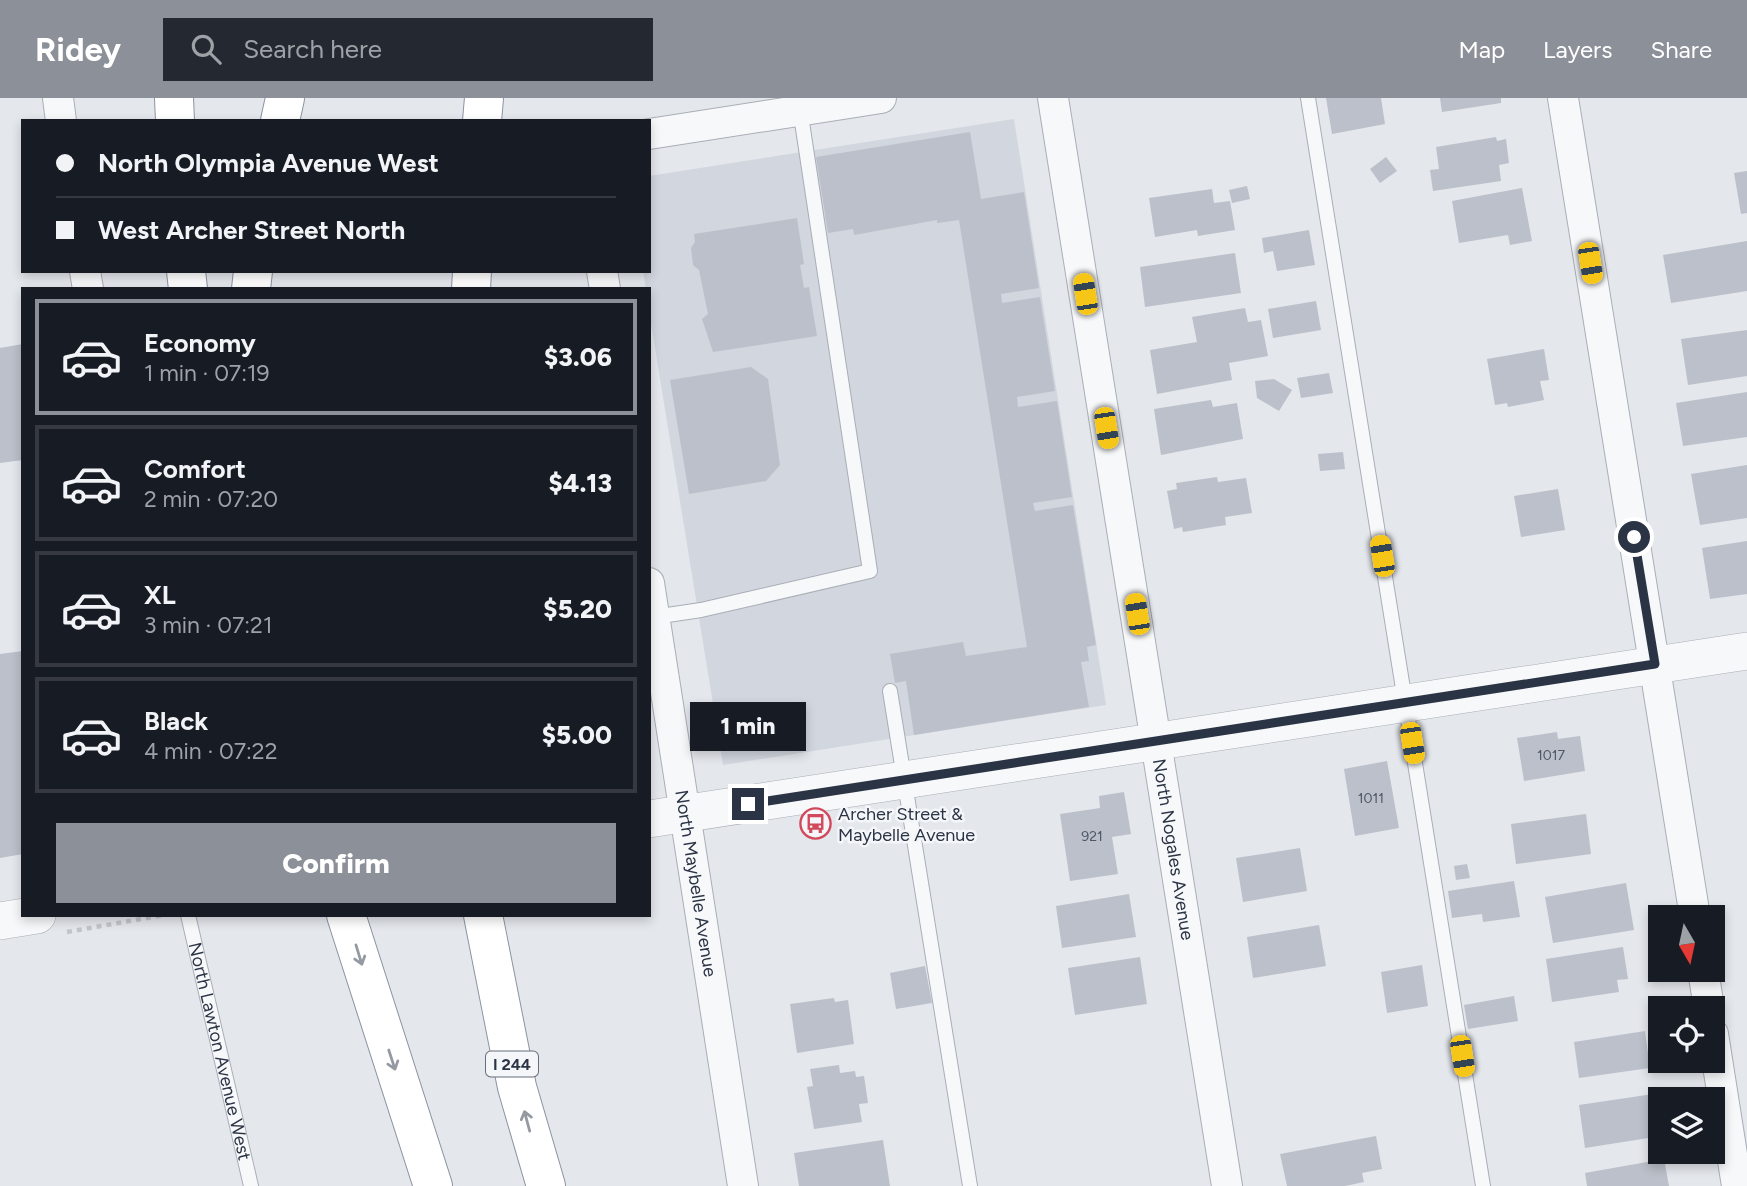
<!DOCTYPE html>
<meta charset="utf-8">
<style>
:root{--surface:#171b24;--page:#242831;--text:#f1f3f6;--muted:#9ea1a6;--line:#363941;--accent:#8c9099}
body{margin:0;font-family:Figtree,sans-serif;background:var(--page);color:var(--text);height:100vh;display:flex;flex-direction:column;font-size:26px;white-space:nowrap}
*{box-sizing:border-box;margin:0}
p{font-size:23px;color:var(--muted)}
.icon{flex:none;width:38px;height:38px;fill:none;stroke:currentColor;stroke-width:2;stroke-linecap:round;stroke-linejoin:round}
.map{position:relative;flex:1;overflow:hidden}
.panel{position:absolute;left:21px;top:189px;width:630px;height:630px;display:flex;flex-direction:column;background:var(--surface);border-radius:0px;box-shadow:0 4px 10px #0003}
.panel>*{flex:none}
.hud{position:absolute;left:21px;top:21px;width:630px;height:154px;border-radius:0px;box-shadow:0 4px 10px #0003;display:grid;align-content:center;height:154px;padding:0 35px;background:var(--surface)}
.needle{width:46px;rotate:171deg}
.controls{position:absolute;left:1648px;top:807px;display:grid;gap:14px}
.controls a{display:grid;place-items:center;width:77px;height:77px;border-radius:0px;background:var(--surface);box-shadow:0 4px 10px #0003;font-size:35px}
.end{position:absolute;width:32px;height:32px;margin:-16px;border:9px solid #2b3445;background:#fff;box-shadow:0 0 0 4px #fff}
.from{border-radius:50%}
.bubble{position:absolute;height:49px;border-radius:0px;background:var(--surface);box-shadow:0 4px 10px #0003;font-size:23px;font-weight:800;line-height:49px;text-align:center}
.car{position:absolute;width:21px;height:42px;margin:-21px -10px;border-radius:9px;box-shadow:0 0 5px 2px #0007;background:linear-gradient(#f5c518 24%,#345 0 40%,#f5c518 0 76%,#345 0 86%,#f5c518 0)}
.hud b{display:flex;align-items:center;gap:24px;height:66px;font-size:26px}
.hud b+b{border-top:2px solid var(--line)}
.hud i{width:18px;height:18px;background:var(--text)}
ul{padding:12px 0 0;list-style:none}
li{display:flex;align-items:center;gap:21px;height:116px;margin:0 14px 10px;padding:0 21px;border:4px solid var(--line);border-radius:0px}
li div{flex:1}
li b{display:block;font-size:26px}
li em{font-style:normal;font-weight:800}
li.selected{border-color:var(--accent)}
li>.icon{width:63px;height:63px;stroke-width:1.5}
.primary-button{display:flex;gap:14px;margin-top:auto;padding:14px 35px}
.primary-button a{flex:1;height:80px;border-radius:0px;background:var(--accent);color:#fff;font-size:28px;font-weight:800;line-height:80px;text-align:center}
header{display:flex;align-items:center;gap:42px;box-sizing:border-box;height:98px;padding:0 35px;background:var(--accent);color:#fff}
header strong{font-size:33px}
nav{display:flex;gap:38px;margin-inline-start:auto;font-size:24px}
.search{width:490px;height:63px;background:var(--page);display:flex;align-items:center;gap:18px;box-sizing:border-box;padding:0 24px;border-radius:0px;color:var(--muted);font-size:26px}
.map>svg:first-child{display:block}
</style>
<header>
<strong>Ridey</strong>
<div class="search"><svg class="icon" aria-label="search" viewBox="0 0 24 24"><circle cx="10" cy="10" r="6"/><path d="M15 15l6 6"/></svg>Search here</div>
<nav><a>Map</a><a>Layers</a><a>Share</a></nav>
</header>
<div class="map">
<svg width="1747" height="1088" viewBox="0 0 1747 1088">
<rect width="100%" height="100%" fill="#e4e7ec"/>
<!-- built -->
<path fill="#d2d6de" d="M1014,21L1106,607L723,667L649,213V191H646L643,173H649V78Z"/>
<!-- building -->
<path fill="#bbc0ca" d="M1326,0H1381L1385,26L1332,36Z
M1440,0H1501V5L1442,14Z
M970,34L981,101L1024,94L1039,190L1001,196L1002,205L1040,199L1055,293L1017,299L1018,309L1057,303L1072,399L1033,405L1035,413L1073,407L1096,547L1087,549L1089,563L1081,564L1089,609L914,637L906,583L895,585L890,556L963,544L966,558L1027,549L959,122L937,125V122L854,137L853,131L828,135L816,59Z
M1496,39L1497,43L1506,41L1509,65L1499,67L1501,83L1433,93L1430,72L1439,71L1436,49Z
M1386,59L1397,73L1380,85L1370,71Z
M1747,73V115L1741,116L1734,75Z
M1247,88L1250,101L1232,105L1229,92Z
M1522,90L1532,143L1510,147L1508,137L1459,145L1452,103Z
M1212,91L1214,105L1230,103L1235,132L1198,138L1197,132L1155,139L1149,100Z
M797,120L804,166L800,167L804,190L809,189L817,238L713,254L702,221L708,216L699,172L693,167L691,150L695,144L694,136Z
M1309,132L1315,167L1277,173L1273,153L1264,155L1262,140Z
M1747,143V193L1671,205L1663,157Z
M1235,155L1241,195L1145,209L1140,169Z
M1316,203L1321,232L1273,240L1268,211Z
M1245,210L1248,224L1261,222L1268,258L1229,265L1232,282L1157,296L1150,252L1197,244L1192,219Z
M1747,232V278L1688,287L1681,241Z
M23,246V362L0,365V250Z
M1544,251L1549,282L1540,283L1544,302L1508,309L1507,305L1495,307L1487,261Z
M751,269L768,281L780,367L766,383L689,396L670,282Z
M1329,275L1333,295L1301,300L1297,280Z
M1274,281L1292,292L1279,313L1257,300L1255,283Z
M1747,294V339L1683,348L1676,305Z
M1211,302L1213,309L1237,305L1243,341L1161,357L1154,311Z
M1343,354L1345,371L1320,373L1318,356Z
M1747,367V420L1700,427L1691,376Z
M1217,379L1218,384L1246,380L1252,415L1225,419L1226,427L1183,434L1182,429L1174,431L1167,393L1177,391L1176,385Z
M1558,391L1565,432L1521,439L1514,398Z
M1747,443V496L1710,501L1702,450Z
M23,553V756L0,760V556Z
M1557,634L1558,641L1580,638L1585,673L1524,683L1517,640Z
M1387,663L1399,730L1355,738L1344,671Z
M1124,694L1131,736L1112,739L1118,776L1070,783L1060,716L1100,710L1099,698Z
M1586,716L1591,756L1516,766L1511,726Z
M1300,750L1307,793L1243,804L1236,760Z
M1467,766L1470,780L1456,782L1454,768Z
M1514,783L1520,819L1483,824L1482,816L1452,820L1448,793Z
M1626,785L1634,832L1553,845L1545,799Z
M1129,796L1136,839L1062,850L1056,808Z
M1319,827L1326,868L1253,880L1247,839Z
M1623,849L1628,881L1617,882L1619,894L1552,904L1546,861Z
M1140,859L1147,906L1075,917L1068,870Z
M1422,867L1428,908L1387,915L1381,874Z
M925,868L932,905L896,911L890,875Z
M1514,898L1518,923L1468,931L1464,907Z
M834,900L835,904L848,902L854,946L797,955L790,906Z
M1645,933L1650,970L1579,980L1574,944Z
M839,967L840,975L855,973L856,979L864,978L868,1005L859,1006L862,1024L814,1031L807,989L813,988L810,971Z
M1660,995L1661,1038L1585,1050L1579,1007Z
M1376,1038L1382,1071L1362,1075L1364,1084L1345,1088H1287L1280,1056Z
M883,1042L890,1088H799L794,1055Z
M1664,1061L1669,1088H1587L1585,1075Z"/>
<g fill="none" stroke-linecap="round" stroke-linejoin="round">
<defs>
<g id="service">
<path d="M1308,0L1483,1088"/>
<path d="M654,519L701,512L870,473L800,11"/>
<path d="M890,593L970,1088"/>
<path id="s1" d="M188,817L251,1088"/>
</g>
<g id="minor">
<path d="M58,0L61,23"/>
<path id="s2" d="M1053,0L1227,1088"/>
<path d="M1563,0L1695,819"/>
<path d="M649,36L881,0"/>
<path d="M85,173L88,191"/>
<path d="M602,173L605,191"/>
<path id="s3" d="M649,485L743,1088"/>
<path d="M1703,872L1709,910"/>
<path d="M1713,936L1737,1088"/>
</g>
<path id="tertiary" d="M649,721L1747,553
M0,823L37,817"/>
<path id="motorway" d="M174,0L175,23
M280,23L285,0
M482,23L484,0
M186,173L188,191
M251,191L253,173
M471,191L472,173
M346,817L433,1088
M483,817L517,989L546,1088"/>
</defs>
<!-- service casing -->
<use href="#service" stroke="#a9aeb7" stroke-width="16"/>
<!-- minor casing -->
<use href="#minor" stroke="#a9aeb7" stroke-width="32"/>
<!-- tertiary casing -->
<use href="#tertiary" stroke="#a9aeb7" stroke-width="38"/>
<!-- motorway casing -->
<use href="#motorway" stroke="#8b94a3" stroke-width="40"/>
<!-- path -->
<path stroke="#c2c5cb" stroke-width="4.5" stroke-dasharray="5 5" stroke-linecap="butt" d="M67,834L164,817"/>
<!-- service -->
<use href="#service" stroke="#f7f8fa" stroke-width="14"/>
<!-- minor -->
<use href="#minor" stroke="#f7f8fa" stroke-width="30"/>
<!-- tertiary -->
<use href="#tertiary" stroke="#f7f8fa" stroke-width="37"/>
<!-- motorway -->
<use href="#motorway" stroke="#fff" stroke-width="38"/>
</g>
<!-- one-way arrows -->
<defs><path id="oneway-shaft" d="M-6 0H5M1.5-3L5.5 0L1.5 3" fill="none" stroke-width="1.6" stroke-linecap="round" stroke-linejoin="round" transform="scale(1.75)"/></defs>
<g stroke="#959aa2">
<use href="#oneway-shaft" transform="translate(359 857) rotate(73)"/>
<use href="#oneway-shaft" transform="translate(392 962) rotate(72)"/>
<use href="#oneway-shaft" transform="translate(527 1023) rotate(-105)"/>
</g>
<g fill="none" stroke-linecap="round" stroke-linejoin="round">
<!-- route -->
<path stroke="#2b3445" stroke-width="9" d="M748,706L1655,566L1634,439"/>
</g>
<!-- icons -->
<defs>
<symbol id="bus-ring" viewBox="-11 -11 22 22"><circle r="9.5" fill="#f4f6f9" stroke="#d1495b" stroke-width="1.5"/><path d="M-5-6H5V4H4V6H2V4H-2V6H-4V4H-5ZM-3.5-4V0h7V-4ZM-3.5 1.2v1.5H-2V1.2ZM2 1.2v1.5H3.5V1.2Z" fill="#d1495b"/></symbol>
</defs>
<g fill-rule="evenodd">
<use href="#bus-ring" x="798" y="708" width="35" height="35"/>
</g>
<g text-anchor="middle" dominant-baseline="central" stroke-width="5" stroke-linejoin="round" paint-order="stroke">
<!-- number labels -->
<g font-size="14" fill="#4f5766">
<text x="1551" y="657">1017</text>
<text x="1371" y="700">1011</text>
<text x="1092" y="738">921</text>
</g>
<!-- shield labels -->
<rect fill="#f4f6f9" stroke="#676e7b" stroke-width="2" x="486" y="953.5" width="52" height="25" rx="5"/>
<g font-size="16" font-weight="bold" fill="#2b3445">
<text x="512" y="966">I 244</text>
</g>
<!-- poi labels -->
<g font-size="18" fill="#2b3445" stroke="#f4f6f9" text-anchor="start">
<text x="838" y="716">Archer Street &amp;<tspan x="838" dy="21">Maybelle Avenue</tspan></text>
</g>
<!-- street labels -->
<g font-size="18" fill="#2b3445" stroke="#f4f6f9">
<text stroke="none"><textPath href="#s2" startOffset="761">North Nogales Avenue</textPath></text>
<text stroke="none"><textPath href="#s3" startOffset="304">North Maybelle Avenue</textPath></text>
<text stroke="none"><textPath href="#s1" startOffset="140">North Lawton Avenue West</textPath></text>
</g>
</g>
</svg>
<div class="controls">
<a><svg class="needle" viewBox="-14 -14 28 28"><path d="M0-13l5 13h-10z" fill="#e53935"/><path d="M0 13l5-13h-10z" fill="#9ea1a6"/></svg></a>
<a><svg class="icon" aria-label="locate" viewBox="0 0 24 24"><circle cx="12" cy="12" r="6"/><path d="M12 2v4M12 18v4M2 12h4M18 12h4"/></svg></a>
<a><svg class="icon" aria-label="layers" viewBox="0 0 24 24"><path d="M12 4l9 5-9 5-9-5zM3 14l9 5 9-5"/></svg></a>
</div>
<i class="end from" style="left:1634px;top:439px"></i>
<i class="end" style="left:748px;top:706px"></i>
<div class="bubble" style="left:690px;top:604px;width:116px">1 min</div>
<i class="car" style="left:1590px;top:165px;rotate:171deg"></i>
<i class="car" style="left:1085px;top:196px;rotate:351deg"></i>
<i class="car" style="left:1106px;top:330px;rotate:171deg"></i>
<i class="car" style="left:1382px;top:458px;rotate:351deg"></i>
<i class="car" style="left:1137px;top:516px;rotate:351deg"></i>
<i class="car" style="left:1412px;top:645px;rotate:171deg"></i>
<i class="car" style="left:1462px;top:958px;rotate:171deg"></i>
<div class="hud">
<b><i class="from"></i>North Olympia Avenue West</b>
<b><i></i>West Archer Street North</b>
</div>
<section class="panel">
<ul>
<li class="selected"><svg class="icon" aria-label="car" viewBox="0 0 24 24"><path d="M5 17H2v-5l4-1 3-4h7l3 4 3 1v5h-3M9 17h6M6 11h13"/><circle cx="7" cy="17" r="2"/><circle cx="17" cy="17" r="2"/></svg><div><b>Economy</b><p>1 min · 07:19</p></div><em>$3.06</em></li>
<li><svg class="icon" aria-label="car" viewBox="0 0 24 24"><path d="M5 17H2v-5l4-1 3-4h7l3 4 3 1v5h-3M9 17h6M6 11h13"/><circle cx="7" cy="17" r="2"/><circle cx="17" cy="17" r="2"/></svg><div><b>Comfort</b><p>2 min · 07:20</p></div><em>$4.13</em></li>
<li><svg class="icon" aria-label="car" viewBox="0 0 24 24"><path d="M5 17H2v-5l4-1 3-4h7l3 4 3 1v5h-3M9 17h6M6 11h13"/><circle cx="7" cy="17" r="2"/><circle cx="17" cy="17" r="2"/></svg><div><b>XL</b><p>3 min · 07:21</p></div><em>$5.20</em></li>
<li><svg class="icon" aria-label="car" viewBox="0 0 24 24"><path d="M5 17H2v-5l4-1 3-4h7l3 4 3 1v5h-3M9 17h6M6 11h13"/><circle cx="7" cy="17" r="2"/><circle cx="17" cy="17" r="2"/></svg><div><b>Black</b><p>4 min · 07:22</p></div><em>$5.00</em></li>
</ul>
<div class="primary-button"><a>Confirm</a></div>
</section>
</div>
